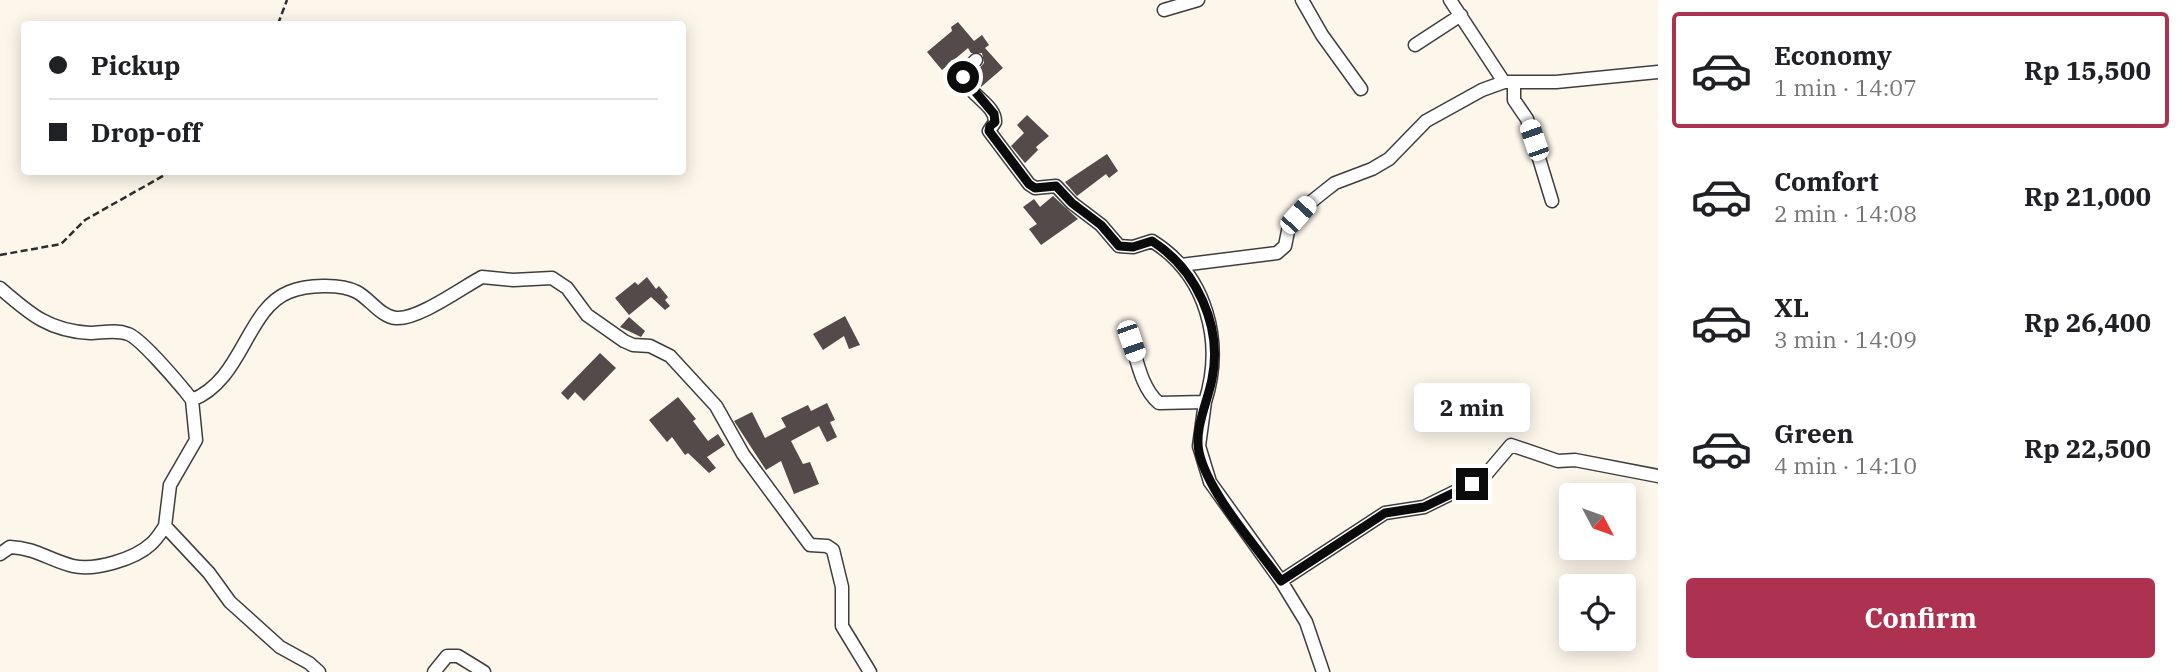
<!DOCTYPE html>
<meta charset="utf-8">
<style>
:root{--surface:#fff;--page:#f6f6f6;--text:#202124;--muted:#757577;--line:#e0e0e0;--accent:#ad3151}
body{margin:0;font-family:"IBM Plex Serif",serif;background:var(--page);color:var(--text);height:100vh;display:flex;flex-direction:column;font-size:26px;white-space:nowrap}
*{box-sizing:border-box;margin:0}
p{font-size:23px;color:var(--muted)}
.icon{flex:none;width:38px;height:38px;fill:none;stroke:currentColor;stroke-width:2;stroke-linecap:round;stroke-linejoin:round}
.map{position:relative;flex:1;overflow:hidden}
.panel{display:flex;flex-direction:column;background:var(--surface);width:525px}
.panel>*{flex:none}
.hud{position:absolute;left:21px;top:21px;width:665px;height:154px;border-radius:7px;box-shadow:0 4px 18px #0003;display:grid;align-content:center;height:154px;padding:0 28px;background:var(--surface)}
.needle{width:46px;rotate:131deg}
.tools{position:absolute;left:1559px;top:483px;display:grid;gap:14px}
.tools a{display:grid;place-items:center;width:77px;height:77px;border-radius:7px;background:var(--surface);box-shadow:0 4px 18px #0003;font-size:35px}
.end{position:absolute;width:32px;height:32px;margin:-16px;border:9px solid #0b0b0b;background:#fff;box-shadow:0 0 0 4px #fff}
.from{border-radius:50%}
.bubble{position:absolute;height:49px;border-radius:7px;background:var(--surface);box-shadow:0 4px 18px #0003;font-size:23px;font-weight:700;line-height:49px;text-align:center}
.car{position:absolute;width:21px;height:42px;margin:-21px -10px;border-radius:9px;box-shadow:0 0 5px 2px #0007;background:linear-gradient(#fff 24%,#345 0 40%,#fff 0 76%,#345 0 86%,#fff 0)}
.hud b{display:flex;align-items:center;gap:24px;height:66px;font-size:26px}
.hud b+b{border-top:2px solid var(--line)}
.hud i{width:18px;height:18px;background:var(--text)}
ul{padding:12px 0 0;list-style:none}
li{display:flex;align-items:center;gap:21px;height:116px;margin:0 14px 10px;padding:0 14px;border:4px solid transparent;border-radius:7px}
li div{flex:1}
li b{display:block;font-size:26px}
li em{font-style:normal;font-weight:700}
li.active{border-color:var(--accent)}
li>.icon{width:63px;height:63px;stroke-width:1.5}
.primary-button{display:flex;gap:14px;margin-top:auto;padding:14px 28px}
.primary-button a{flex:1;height:80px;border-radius:7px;background:var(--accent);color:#fff;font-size:28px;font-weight:700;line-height:80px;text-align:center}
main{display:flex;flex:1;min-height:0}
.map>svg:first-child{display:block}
</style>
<main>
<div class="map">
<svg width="1658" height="672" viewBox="0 0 1658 672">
<rect width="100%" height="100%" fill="#fdf6eb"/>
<!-- building -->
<path fill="#534a49" d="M958,22L974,41L982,35L989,45L985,48L1003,68L981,87L973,75L984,63L982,53H971L968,48L942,70L927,52L952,31L951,27Z
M1027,115L1049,136L1036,147L1038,150L1025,163L1011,146L1024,133L1017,125Z
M1107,154L1118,171L1109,178L1106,174L1077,196L1065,182Z
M1053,196L1078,219L1041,245L1029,229L1037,224L1023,207L1034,199L1040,207Z
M647,277L656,289L659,286L668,297L665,300L670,306L665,310L651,297L629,315L615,298L635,282L638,285Z
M845,316L860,345L849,349L844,336L823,350L813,334Z
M629,317L645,331L641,337L620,327Z
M600,353L616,368L584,401L575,392L568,400L561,393Z
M678,397L696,419L693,421L708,441L718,434L725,445L707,457L716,468L709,473L688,453L685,455L672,437L667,442L649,420Z
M827,403L835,420L830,422L837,437L827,442L819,426L791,441L803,464L810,462L819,484L794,494L781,461L766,470L734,421L752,412L765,438L786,427L781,418L808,405L811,411Z"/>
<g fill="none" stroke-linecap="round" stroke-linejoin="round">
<defs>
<path id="street" d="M1302,0L1322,35L1361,89
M1450,0L1504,82H1556L1658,72
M1164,10L1198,0
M1415,45L1461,15
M976,60L964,72C962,93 996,103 995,122L989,131L1029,184L1035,188L1056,186L1072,203L1101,225L1119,246L1133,247L1152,241C1207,275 1224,342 1205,402
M1514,83V100L1527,119L1552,201
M1181,265L1277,253L1285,246L1289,226L1311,202L1326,190L1335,183L1372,169L1389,159L1426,121L1482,90L1504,82
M0,288C30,314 49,331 90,333C102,333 115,329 128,334C140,338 175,379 185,391L192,400L196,440L170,485L165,526L209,573L230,602L280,647L309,663L319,672
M1131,341C1137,361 1142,389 1159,403L1205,402L1199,446L1210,482L1281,581L1306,622L1323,672
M192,400C243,380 246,309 289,292C306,285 340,283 357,292C370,299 381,317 396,318C418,320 463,287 482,277L513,280L552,278L567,288L587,315L624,341L633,345L650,346L670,356L716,406L743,454L810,545L827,546L833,550L842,587V626L870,672
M0,554L10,547C36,548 49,560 73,566C95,571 135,559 151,544C157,539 161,532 165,526
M1281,581L1385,513L1424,507L1483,478L1511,445L1558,461L1575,460L1658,476
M434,672L447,656H458L484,672"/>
</defs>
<!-- street casing -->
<use href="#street" stroke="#3e3e3e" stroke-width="15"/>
<!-- path -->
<path stroke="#2d2d2d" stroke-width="2.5" stroke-dasharray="7 3.5" stroke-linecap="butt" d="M278,24L287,0
M0,255L61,244L85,220L170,172"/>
<!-- street -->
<use href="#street" stroke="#fff" stroke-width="12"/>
</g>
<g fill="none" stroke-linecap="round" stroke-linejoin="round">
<!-- route -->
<path stroke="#0b0b0b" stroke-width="9" d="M963,77L994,114L995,122L990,126L989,131L1029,184L1035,188L1056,186L1072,203L1101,225L1119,246L1133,247L1152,241C1196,269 1223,326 1212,379C1208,401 1194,428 1199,452C1208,493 1256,546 1281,581L1385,513L1424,507L1472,484"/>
</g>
</svg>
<div class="tools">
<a><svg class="needle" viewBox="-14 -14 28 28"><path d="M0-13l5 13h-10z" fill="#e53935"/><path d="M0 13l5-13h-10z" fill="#757577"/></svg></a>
<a><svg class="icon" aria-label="locate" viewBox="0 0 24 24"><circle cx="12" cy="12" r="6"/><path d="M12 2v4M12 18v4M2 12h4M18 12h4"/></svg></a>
</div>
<i class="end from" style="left:963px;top:77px"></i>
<i class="end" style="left:1472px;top:484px"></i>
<div class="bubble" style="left:1414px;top:383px;width:116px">2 min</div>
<i class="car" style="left:1534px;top:140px;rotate:341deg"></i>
<i class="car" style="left:1298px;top:215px;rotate:42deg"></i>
<i class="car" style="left:1131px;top:341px;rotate:161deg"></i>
<div class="hud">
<b><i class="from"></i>Pickup</b>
<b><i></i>Drop-off</b>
</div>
</div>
<section class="panel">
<ul>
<li class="active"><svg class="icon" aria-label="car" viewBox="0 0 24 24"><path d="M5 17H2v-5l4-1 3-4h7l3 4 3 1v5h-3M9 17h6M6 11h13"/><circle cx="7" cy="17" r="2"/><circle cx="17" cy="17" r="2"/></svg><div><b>Economy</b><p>1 min · 14:07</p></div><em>Rp 15,500</em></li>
<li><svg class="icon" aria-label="car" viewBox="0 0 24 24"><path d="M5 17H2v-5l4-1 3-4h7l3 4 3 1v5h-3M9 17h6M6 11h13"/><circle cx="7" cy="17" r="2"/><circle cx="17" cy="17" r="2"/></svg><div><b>Comfort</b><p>2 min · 14:08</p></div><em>Rp 21,000</em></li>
<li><svg class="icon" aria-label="car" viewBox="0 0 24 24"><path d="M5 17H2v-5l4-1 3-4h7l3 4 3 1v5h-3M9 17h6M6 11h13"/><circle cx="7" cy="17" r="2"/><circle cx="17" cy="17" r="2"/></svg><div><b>XL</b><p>3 min · 14:09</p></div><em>Rp 26,400</em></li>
<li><svg class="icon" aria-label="car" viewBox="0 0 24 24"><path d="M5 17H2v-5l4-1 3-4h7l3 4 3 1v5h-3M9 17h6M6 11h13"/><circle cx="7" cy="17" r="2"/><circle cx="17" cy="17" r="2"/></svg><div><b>Green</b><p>4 min · 14:10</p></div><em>Rp 22,500</em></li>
</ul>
<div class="primary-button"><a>Confirm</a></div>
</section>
</main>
